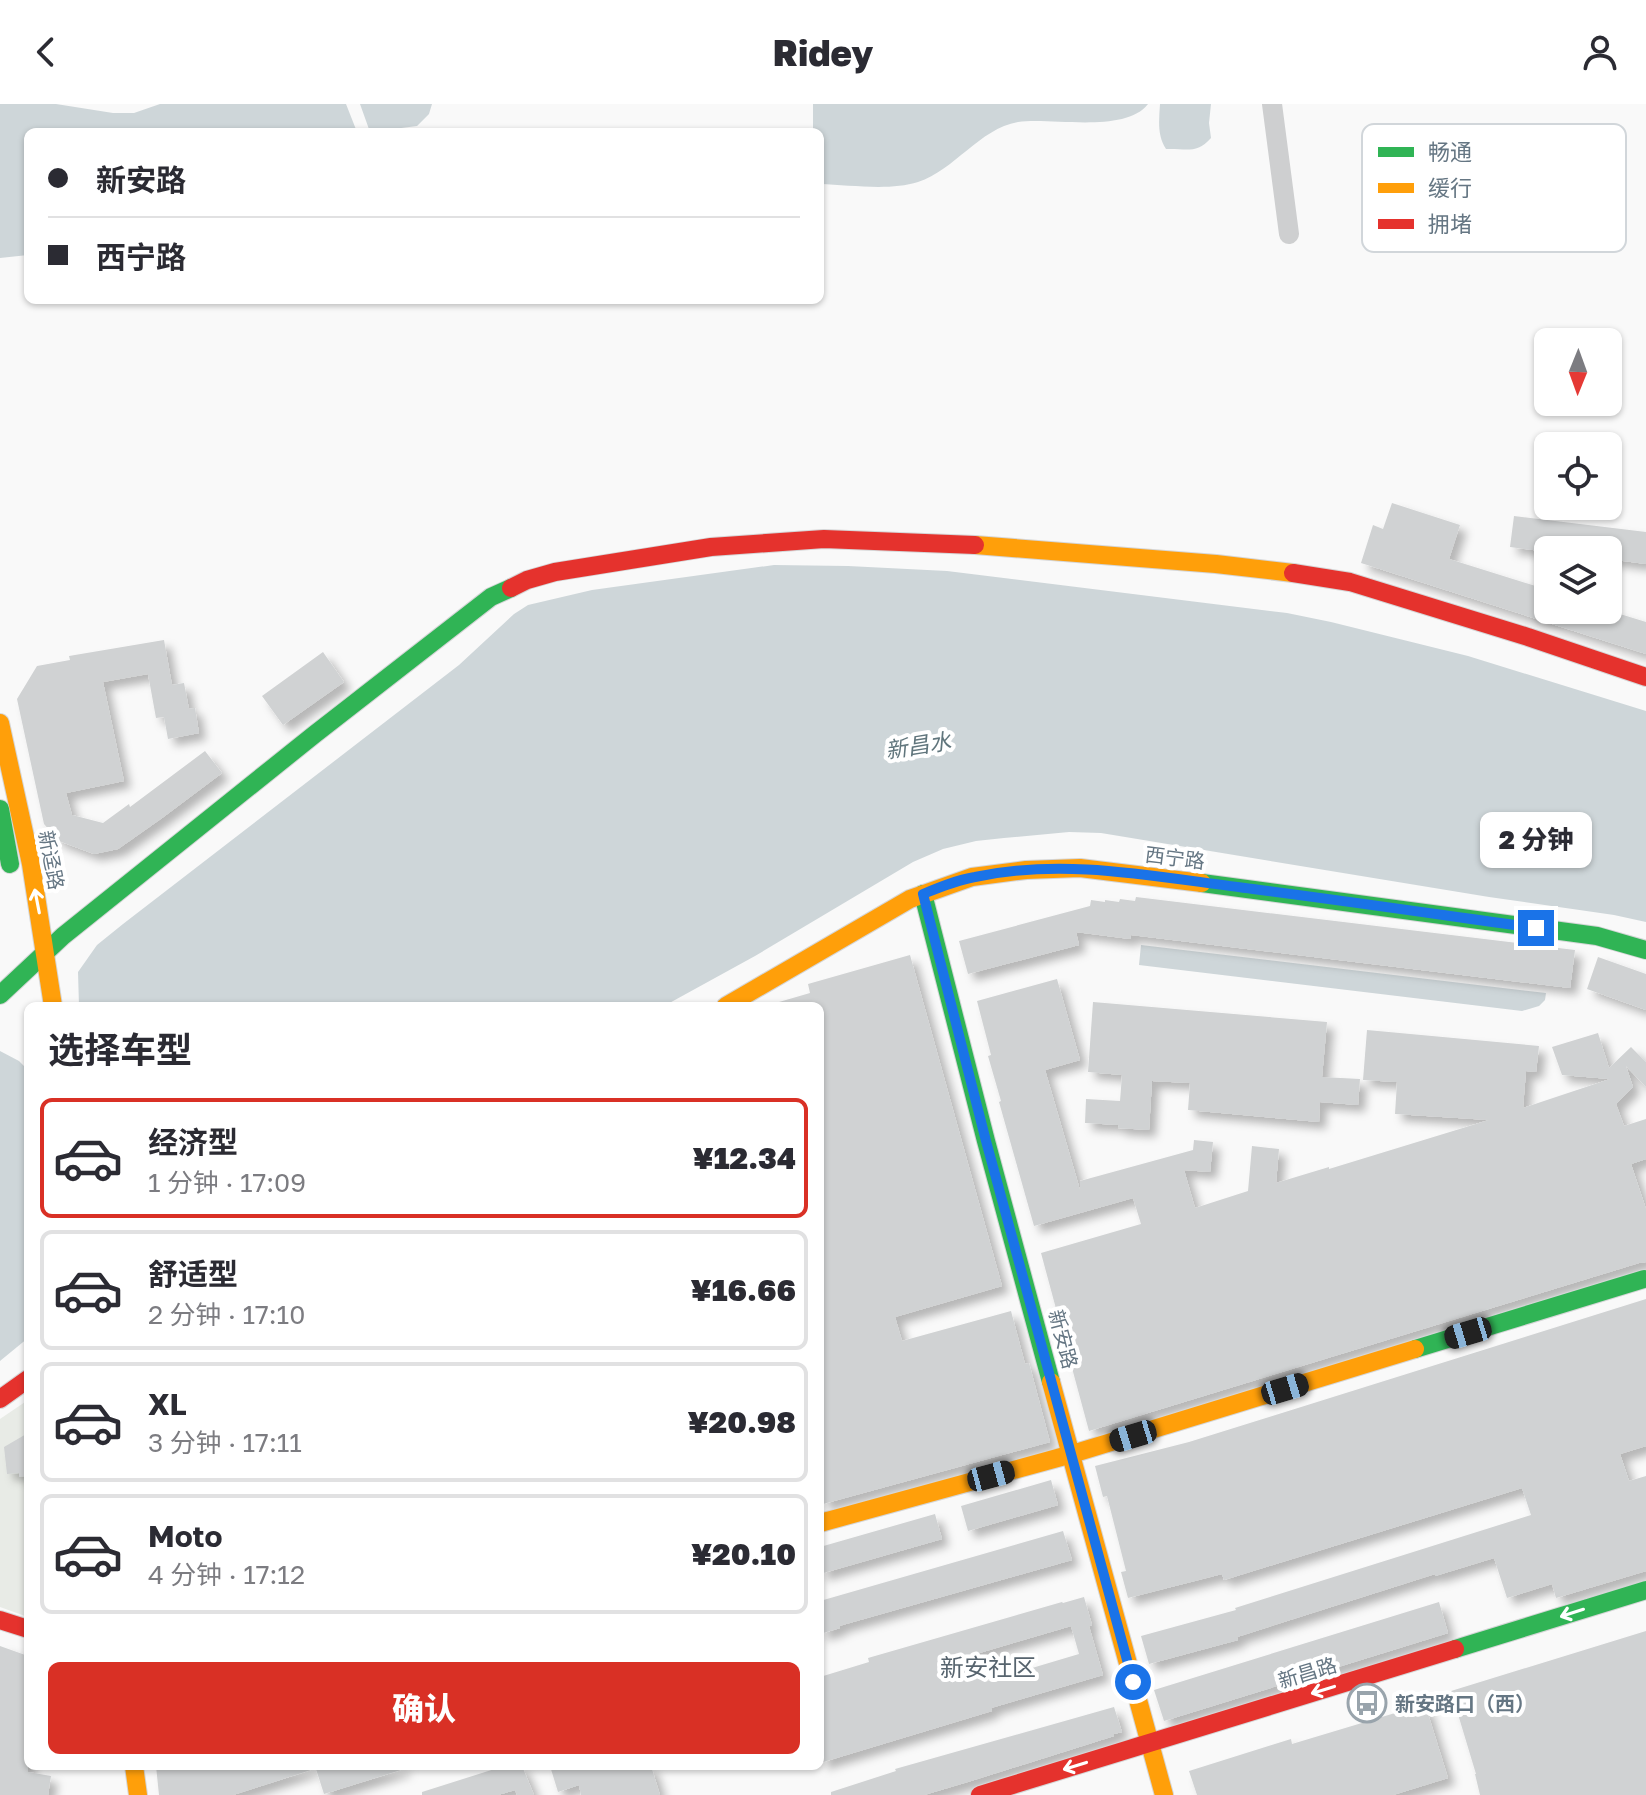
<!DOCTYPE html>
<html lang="zh">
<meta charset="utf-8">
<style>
:root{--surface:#fff;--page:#f7f7f7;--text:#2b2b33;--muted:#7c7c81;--line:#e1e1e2;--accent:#d93025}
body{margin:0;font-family:"Golos Text","Noto Sans SC",sans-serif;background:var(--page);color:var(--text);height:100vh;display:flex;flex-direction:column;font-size:30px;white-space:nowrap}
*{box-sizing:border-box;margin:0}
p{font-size:26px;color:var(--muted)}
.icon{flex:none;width:44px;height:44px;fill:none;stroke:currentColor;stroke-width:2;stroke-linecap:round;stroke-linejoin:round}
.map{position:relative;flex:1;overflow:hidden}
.drawer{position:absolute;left:24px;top:898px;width:800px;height:768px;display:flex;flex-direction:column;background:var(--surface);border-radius:12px;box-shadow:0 2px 6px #0004}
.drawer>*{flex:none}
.banner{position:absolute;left:24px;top:24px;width:800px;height:176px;border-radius:12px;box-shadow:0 2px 6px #0004;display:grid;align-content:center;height:176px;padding:0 24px;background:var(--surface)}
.needle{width:52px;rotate:181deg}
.buttons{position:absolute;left:1534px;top:224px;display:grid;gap:16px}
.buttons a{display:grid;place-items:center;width:88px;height:88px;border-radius:12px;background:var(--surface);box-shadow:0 2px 6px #0004;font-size:40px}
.end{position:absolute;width:36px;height:36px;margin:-18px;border:10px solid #1a73e8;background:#fff;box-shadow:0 0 0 4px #fff}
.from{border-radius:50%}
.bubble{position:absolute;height:56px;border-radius:12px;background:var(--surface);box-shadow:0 2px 6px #0004;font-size:26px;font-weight:800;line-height:56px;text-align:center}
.car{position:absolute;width:24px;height:48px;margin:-24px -12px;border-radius:10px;box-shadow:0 0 6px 2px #0007;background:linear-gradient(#222 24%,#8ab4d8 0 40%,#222 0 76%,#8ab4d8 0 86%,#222 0)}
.banner b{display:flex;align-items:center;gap:28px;height:76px;font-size:30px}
.banner b+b{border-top:2px solid var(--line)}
.banner i{width:20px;height:20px;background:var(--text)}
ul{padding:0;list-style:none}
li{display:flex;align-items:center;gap:24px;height:120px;margin:0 16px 12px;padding:0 8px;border:4px solid var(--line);border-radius:12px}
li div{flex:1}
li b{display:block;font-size:30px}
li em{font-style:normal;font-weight:800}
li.on{border-color:var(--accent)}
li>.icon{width:72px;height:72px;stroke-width:1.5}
h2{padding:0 24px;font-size:36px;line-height:96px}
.action{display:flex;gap:16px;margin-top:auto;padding:16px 24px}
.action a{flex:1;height:92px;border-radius:12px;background:var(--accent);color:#fff;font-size:32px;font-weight:800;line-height:92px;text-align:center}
header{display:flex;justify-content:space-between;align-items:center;height:104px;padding:0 24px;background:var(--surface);font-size:36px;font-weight:800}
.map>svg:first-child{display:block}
</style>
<header><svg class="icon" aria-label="back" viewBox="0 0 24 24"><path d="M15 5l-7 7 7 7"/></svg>Ridey<svg class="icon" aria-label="person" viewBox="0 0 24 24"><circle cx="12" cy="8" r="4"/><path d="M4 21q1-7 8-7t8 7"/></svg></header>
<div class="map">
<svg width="1646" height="1691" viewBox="0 0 1646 1691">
<defs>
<filter id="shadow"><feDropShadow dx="7" dy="7" stdDeviation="4" flood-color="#0004"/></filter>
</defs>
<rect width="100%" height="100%" fill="#f9f9f9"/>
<!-- green -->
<path fill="#e8ebe6" d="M28,1296V1513L0,1503V1315Z"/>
<!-- water -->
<path fill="#ced6d9" d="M0,0H56L113,9H134L160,0H346L357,28H28V151L0,154Z
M360,0H432L429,10L417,22L370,28Z
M813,0H1148C1125,30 1051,13 1018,18C979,25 955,66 918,78C890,87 850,81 820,80V28H813Z
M1160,0H1211L1209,19L1211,34C1196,51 1185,44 1166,45C1157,31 1159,16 1160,0Z
M774,461L848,462L947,467L1287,509L1331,518L1468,552L1646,607V818L1614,811L1489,793L1101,729L1069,728L1004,734L976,737L943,745L913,758L755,852L664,902H79L78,868L97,841L123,820L459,561L514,510L528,501L592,486Z
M1141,841L1546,889L1545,896L1539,902L1522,907L1139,861Z
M0,947L19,957L28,966V1234L0,1257Z"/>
<!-- building -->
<path fill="#d0d2d3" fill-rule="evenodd" filter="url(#shadow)" d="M1392,399L1460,421L1449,455L1542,484L1535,506H1607L1646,518V550L1361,459L1373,421L1383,425Z
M1514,412L1646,428V460L1608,455V446H1548V448L1510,443Z
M164,536L172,581L184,579L189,605L195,604L199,629L168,635L164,613L156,614L148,570L103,578L124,677L66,689L72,711L103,719L129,700L130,703L205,647L222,669L162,714L118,745L94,750L59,737L44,720L17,595L37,562L70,556L69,552Z
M323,548L344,578L283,621L262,592Z
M1136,793L1575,846L1570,884L1131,831L1130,835L1076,828L1079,841L968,870L959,837L1090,802L1091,796L1105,798V796L1119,798L1120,795L1135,797Z
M910,851L1002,1182L895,1213L902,1237L1011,1207L1025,1260L1029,1259L1050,1338L823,1400L820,1388V902H780L779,898L810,889L808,880Z
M1598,853L1646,870V906L1587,885Z
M1057,875L1080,956L1045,966L1080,1086V1077L1193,1046L1194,1036L1213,1038L1210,1068L1184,1066L1195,1104L1248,1087L1252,1042L1279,1045L1276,1079L1329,1063V1065L1489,1016L1395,1010L1397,978L1363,976L1367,926L1539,942L1536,968L1526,967L1523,1004L1610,975L1562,971L1552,943L1598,929L1609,964L1631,943L1646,958V983L1626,962L1633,983L1616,1000L1624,1022L1646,1015V1055L1631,1060L1646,1105V1158L1639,1159L1089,1327L1041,1149L1141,1120L1133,1094L1034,1122L999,998L1001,997L988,952L991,951L977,897Z
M1093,898L1327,918L1322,973L1360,975L1358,1001L1320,998L1319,1018L1188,1006L1190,979L1152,977L1149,1026L1118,1024L1119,1021L1085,1019L1086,995L1120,997L1122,971L1088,968Z
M1646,1195V1342L1620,1350L1629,1377L1646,1372V1467L1556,1494L1552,1480L1507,1494L1494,1454L1435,1472V1470L1237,1533L1238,1536L1149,1560L1141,1532L1236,1506L1235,1504L1531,1411L1522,1384L1224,1476L1222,1470L1128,1494L1121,1468L1126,1467L1107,1392L1103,1393L1095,1362L1189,1338Z
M28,1329V1372L19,1373V1369L7,1370L4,1343Z
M1051,1376L1058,1401L968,1427L961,1402Z
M935,1410L942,1435L820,1470V1443Z
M1063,1427L1072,1456L839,1522L840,1524L820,1530V1497Z
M1084,1493L1092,1521L1089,1522L1103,1571L991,1604L992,1607L820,1659V1573L869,1558L868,1554L1062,1498L1063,1499ZM1071,1522L1079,1550L985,1578L976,1550Z
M1439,1498L1448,1529L1164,1617L1154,1586Z
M1646,1527V1691H1480L1475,1670H1476L1451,1587Z
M0,1542L28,1552V1668L51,1672L48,1691H0Z
M1425,1600L1448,1674L1393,1691H1197L1189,1667L1291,1635L1292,1640Z
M1114,1603L1122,1628L1114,1630V1632L971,1677L924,1691H831V1688L896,1667L895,1665Z
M156,1662H313L314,1665L233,1691H159Z
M315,1662H404V1665L324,1690Z
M504,1662H522L534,1691H517L515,1686L498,1691H422V1688Z
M550,1662H651L660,1691H581L579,1681L558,1688Z"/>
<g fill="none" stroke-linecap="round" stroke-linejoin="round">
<defs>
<path id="fast" d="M0,705L10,760
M1202,779L1597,832L1646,846
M923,790L986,1037L1051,1278
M0,891L63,832L315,630L491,493L511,484
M1415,1245L1644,1175
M1455,1545L1646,1486"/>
<path id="slow" d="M975,441L1216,460L1293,469
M0,619L31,760L53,902
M726,902L910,795L972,773L1026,766L1080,764L1202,779
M1051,1278L1164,1691
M820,1419L1072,1350L1415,1245
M134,1662L138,1691"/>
<path id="jam" d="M1293,469L1350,478L1528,533L1646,573
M511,484L527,476L555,468L711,443L824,435L975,441
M0,1295L28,1275
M0,1516L28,1525
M980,1691L1455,1545"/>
</defs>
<!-- fast casing -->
<use href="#fast" stroke="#d5d6d7" stroke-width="20"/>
<!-- slow casing -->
<use href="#slow" stroke="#d5d6d7" stroke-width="20"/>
<!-- jam casing -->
<use href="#jam" stroke="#d5d6d7" stroke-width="20"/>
<!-- street -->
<path stroke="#cecfd0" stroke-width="20" d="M1272,0L1289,130"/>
<!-- fast -->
<use href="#fast" stroke="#30b455" stroke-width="18"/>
<!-- slow -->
<use href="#slow" stroke="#ff9f0a" stroke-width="18"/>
<!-- jam -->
<use href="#jam" stroke="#e5322d" stroke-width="18"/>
</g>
<!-- one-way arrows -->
<defs><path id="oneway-shaft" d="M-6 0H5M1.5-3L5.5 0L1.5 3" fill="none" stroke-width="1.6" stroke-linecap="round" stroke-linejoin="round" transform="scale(2)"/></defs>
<g stroke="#fff">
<use href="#oneway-shaft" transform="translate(37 797) rotate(-101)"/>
<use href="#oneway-shaft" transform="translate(1572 1509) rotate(162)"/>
<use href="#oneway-shaft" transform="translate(1323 1586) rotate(163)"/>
<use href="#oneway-shaft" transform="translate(1075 1662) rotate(163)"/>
</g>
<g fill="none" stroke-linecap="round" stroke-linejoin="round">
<!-- route -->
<path stroke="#1a73e8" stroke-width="10" d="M1133,1578L986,1037L923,790C940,783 957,776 975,773C1067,753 1161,774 1253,785C1347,797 1442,811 1536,824"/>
</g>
<!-- icons -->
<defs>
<symbol id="bus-ring" viewBox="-11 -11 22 22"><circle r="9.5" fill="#fff" stroke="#99a4ac" stroke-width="1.5"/><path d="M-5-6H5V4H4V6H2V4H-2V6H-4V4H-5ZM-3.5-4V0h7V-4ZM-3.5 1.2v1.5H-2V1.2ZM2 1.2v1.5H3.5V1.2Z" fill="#99a4ac"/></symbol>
</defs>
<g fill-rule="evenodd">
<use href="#bus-ring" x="1345" y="1577" width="44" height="44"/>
</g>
<g text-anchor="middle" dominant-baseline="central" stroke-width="8" stroke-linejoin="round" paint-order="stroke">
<!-- street labels -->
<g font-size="20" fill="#657683" stroke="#fff">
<text transform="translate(1175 753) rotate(7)">西宁路</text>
<text transform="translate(52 756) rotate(79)">新迳路</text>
<text transform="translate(1064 1235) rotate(75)">新安路</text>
<text transform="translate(1307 1568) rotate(-17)">新昌路</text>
</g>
<!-- poi labels -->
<g font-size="20" font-weight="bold" fill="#657683" stroke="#fff" text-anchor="start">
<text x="1395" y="1599">新安路口（西）</text>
</g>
<!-- water labels -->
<g font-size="22" font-style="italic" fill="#60757c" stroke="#fff">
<text transform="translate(918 641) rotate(-9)">新昌水</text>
</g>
<!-- quarter labels -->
<g font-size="24" fill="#57646e" stroke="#fff">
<text x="988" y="1562">新安社区</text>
</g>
</g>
<!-- legend -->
<rect x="1362" y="20" width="264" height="128" rx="12" fill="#fff" stroke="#d1d6da" stroke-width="2"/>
<rect x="1378" y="43" width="36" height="10" fill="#30b455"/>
<rect x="1378" y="79" width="36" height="10" fill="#ff9f0a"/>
<rect x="1378" y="115" width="36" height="10" fill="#e5322d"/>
<g font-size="22" fill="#657683">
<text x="1428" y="56">畅通</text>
<text x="1428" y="92">缓行</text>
<text x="1428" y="128">拥堵</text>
</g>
</svg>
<div class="buttons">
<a><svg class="needle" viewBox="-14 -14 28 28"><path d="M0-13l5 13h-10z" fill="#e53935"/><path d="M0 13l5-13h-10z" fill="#7c7c81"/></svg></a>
<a><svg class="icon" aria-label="locate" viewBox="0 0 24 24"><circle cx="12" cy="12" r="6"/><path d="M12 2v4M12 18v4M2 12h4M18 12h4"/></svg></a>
<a><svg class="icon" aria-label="layers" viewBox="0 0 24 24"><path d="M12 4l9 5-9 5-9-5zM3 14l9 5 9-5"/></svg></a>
</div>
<i class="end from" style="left:1133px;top:1578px"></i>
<i class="end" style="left:1536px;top:824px"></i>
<div class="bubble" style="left:1480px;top:708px;width:112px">2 分钟</div>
<i class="car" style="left:1468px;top:1229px;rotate:253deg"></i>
<i class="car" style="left:1285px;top:1285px;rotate:73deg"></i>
<i class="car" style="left:1133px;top:1332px;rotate:253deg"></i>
<i class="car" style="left:991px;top:1372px;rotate:75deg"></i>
<div class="banner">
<b><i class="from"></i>新安路</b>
<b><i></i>西宁路</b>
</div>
<section class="drawer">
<h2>选择车型</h2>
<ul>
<li class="on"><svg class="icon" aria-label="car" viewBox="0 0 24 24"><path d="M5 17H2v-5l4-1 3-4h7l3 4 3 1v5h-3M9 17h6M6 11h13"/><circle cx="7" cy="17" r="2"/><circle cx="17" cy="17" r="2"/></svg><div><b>经济型</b><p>1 分钟 · 17:09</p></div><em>¥12.34</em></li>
<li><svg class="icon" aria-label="car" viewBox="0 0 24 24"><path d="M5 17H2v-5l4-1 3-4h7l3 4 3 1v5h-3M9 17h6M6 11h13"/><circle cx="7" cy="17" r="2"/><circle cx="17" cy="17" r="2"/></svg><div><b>舒适型</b><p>2 分钟 · 17:10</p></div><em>¥16.66</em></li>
<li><svg class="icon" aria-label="car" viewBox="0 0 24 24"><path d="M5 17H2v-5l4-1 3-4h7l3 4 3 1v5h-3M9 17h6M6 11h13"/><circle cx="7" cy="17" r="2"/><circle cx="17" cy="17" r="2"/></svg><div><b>XL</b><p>3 分钟 · 17:11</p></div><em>¥20.98</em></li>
<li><svg class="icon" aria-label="car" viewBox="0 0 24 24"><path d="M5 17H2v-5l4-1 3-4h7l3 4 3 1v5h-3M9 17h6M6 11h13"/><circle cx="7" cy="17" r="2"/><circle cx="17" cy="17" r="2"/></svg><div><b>Moto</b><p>4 分钟 · 17:12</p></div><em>¥20.10</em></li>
</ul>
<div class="action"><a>确认</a></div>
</section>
</div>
